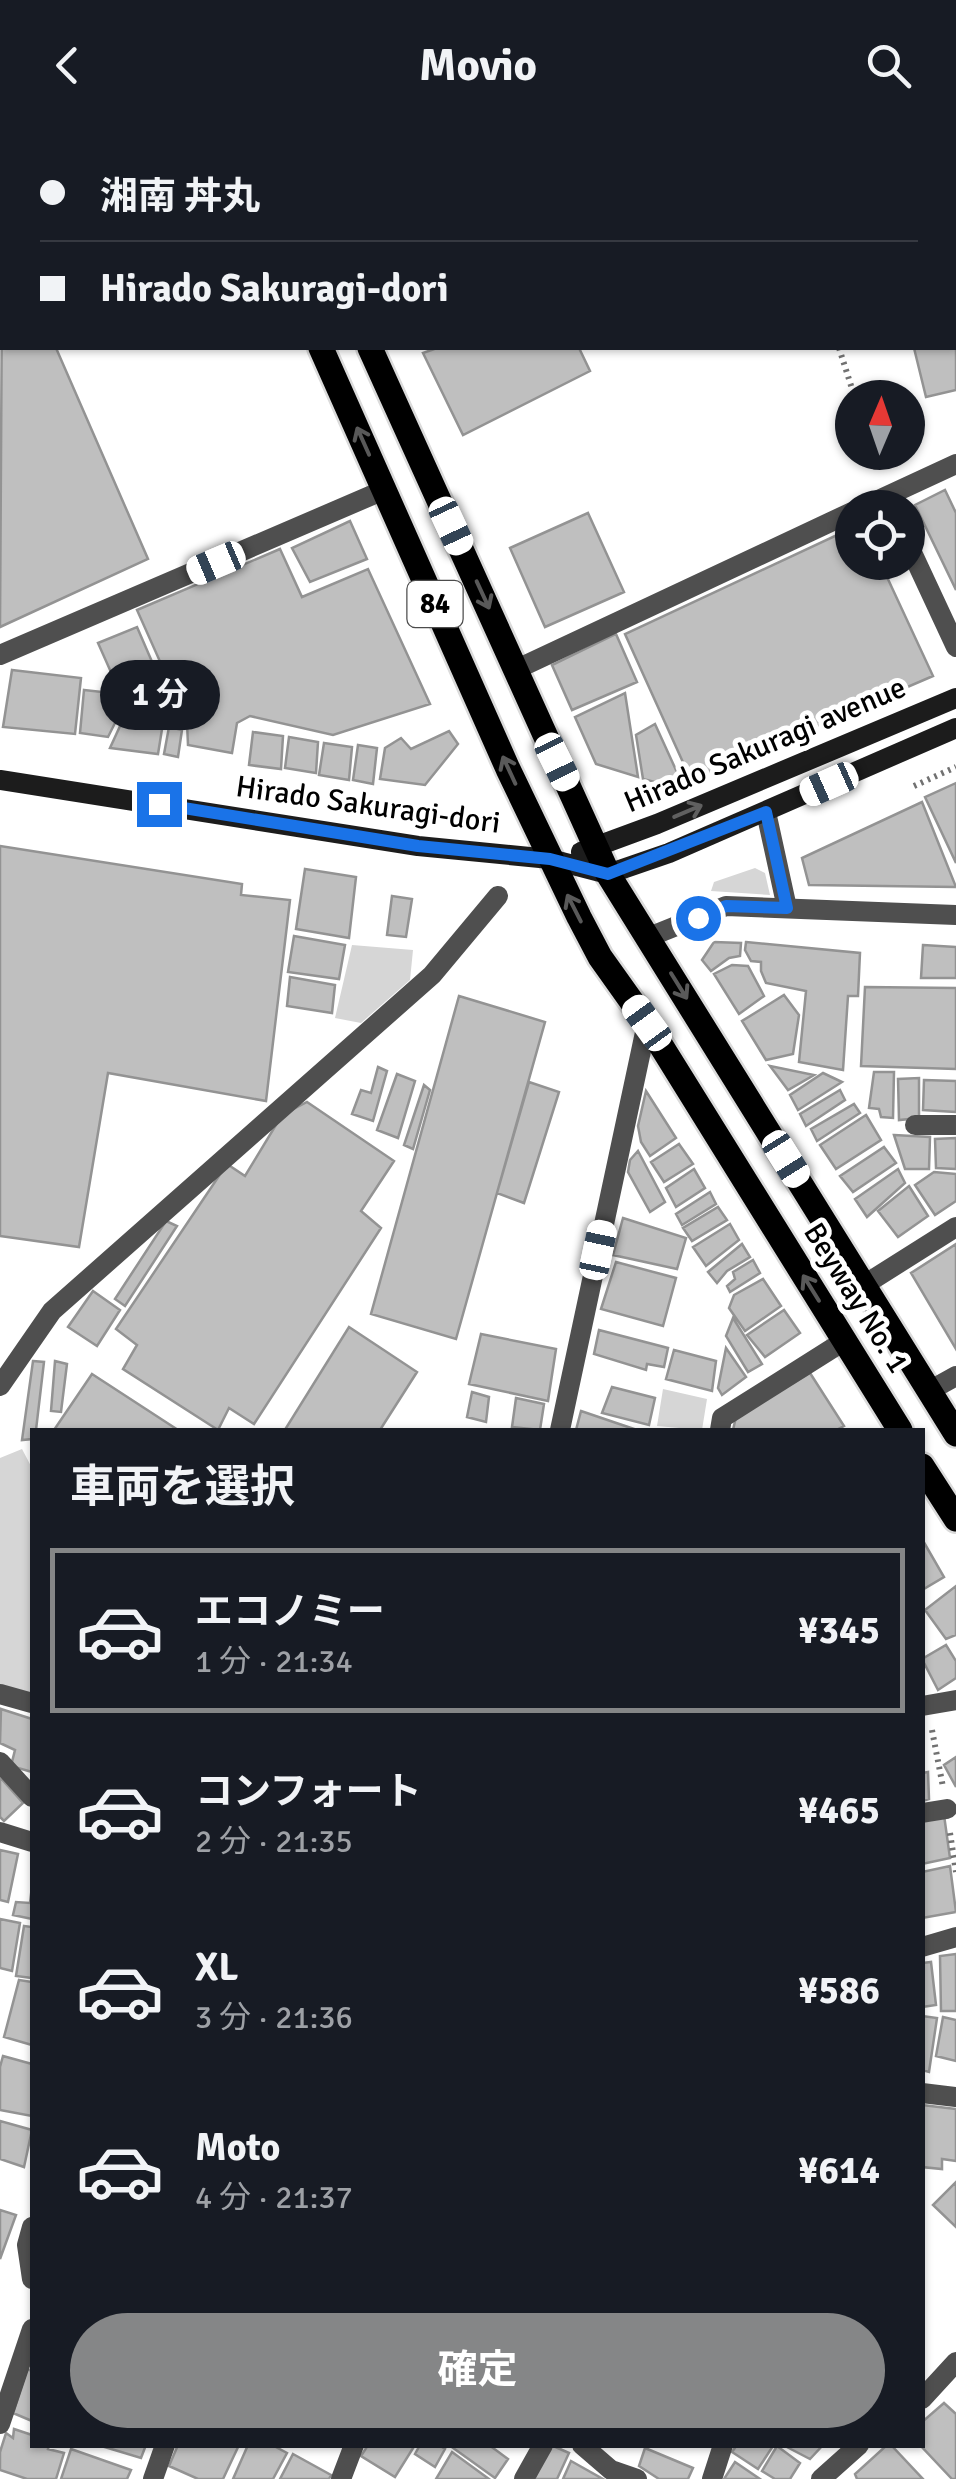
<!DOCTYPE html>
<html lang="ja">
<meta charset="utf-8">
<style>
:root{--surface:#171b24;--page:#20242c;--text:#f1f3f6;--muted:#9ea1a6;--line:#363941;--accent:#858687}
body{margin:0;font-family:Signika,"Noto Sans JP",sans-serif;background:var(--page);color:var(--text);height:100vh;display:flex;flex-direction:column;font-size:38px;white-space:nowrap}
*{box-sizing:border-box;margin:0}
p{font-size:32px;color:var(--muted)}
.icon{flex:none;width:55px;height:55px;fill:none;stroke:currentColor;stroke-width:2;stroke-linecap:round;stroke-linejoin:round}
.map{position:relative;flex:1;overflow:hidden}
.drawer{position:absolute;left:30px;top:1298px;width:895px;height:1020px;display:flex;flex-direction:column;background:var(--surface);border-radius:0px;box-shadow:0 2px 8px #0004}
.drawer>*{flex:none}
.hud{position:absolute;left:0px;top:0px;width:958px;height:220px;box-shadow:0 2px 8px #0004;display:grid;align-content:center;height:220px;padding:0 40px;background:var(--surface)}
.needle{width:65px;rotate:2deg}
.fabs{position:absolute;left:835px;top:250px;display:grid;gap:20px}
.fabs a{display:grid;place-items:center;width:90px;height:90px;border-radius:50%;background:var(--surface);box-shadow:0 2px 8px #0004;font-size:50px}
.end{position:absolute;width:45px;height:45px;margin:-22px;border:12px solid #1a73e8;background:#fff;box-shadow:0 0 0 5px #fff}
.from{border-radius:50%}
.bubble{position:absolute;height:70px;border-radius:35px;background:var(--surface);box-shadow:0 2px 8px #0004;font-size:32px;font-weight:700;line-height:70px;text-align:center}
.car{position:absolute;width:30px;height:60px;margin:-30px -15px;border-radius:12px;box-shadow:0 0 8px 2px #0007;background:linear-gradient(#fff 24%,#345 0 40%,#fff 0 76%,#345 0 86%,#fff 0)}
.hud b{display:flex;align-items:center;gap:35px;height:95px;font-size:38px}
.hud b+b{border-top:2px solid var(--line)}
.hud i{width:25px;height:25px;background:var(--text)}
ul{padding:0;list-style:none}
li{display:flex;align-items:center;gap:30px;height:165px;margin:0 20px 15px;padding:0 20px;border:5px solid transparent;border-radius:0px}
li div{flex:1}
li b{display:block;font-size:38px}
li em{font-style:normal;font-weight:700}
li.active{border-color:var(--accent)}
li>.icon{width:90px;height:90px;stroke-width:1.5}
h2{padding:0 40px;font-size:45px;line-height:120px}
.cta{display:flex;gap:20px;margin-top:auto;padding:20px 40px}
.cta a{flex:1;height:115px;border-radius:60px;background:var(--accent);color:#fff;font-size:40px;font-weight:700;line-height:115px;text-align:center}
header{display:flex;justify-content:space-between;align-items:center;height:130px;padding:0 40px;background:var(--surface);font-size:45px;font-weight:700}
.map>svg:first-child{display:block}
</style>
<header><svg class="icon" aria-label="back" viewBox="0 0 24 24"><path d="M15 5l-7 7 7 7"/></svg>Movio<svg class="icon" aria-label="search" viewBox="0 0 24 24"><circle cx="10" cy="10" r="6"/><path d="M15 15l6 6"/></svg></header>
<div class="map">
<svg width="956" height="2349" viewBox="0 0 956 2349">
<rect width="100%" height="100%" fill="#fff"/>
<!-- green -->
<path fill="#d6d6d6" d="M755,738L765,743L770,765L711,761L714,752Z
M352,815L413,820L410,850L361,893L335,888Z
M663,1259L707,1269L702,1300L657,1296Z
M22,1319L32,1338L30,1568L0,1557V1328Z"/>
<!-- building -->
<path fill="#bfbfbf" stroke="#939393" stroke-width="2.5" d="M509,0H956V260L926,267L914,218H955V2Z
M2,8V107H0V9Z
M2,158V218H56L148,429L0,497Z
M437,218H579L590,241L463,305L423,223Z
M945,360L956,383V460L915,375Z
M588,383L624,462L545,497L510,418Z
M350,391L367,429L310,452L292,418Z
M852,398V432H880L933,546L691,650L625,504Z
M280,419L302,467L368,439L430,574L333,605L250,586L237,593L232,623L188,615L187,592L137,480Z
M137,497L153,534L114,549L98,513Z
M616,504L637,552L572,580L552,535Z
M153,539L166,569L139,580L125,551Z
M12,540L81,548L75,604L3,597Z
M84,560L121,564L118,587L108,607L80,603Z
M625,563L638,647L596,634L575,587Z
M126,583L163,593L158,624L110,618Z
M655,594L681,651L670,656L643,649L636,605Z
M169,597L182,600L178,627L164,624Z
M449,601L458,614L425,655L380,649L385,618L401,608L411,619Z
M253,602L283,606L281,639L249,635Z
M289,607L318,612L316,643L285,638Z
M324,613L352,617L349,650L319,645Z
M358,615L377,618L373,654L353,650Z
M956,653V733L925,667Z
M922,672L956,757L809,755L802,728Z
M0,716L242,754L241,765L290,770L266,971L108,943L79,1117L0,1106Z
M305,739L356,747L349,808L296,799Z
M392,766L412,769L406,807L387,805Z
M294,806L345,815L339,849L288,842Z
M714,812L741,813L740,826L729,828L711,841L702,830Z
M746,812L860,823L858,866H848L843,940L799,932L806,861L766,853L761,841V832L751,831L745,820Z
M923,815L956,817V848H921Z
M732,835L748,836L764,866L739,884L714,844Z
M290,847L335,855L332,883L287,876Z
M865,857L956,858V939L861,936Z
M784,865L799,885L793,924L766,930L742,891Z
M459,866L545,892L456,1209L371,1184Z
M770,936L814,945L788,960Z
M378,937L387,941L373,991L352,984L361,960L371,963Z
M874,942H894L893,988L881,987L879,979L869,978Z
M823,943L842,952L798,980L790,965Z
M397,944L415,951L398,1008L377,1000Z
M919,948V988L899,990L898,949Z
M924,950L956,951V982L923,980Z
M529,952L559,962L524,1073L497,1063Z
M424,955L430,960L413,1019L404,1015Z
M840,960L845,970L806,996L800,984Z
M646,961L676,1008L650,1026L641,1012L638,996Z
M307,972L394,1031L361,1081L381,1098L254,1294L229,1278L218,1300L123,1239L137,1215L116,1199L227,1034L245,1046L282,985Z
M854,974L860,983L817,1011L811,999Z
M866,985L881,1010L836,1039L820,1015Z
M894,1005L930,1007L929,1039H905Z
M956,1008V1039L936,1038L935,1009Z
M679,1014L693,1034L664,1052L651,1032Z
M884,1017L896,1033L853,1062L840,1046Z
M638,1021L665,1072L650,1082L628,1042L630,1030Z
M694,1039L705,1058L676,1077L666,1058Z
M898,1039L905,1053L867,1087L855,1069Z
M934,1042L956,1044V1071L935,1085L915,1055Z
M909,1056L928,1086L898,1107L878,1081Z
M710,1062L716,1074L682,1095L676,1084Z
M718,1077L727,1090L692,1111L683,1098Z
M623,1088L686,1108L677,1139L613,1125Z
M166,1091L177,1096L125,1176L115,1169Z
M730,1094L739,1110L706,1136L693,1117Z
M742,1114L750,1127L727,1141L717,1153L708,1142Z
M956,1114V1219L911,1143Z
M753,1130L760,1143L730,1162L727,1156L735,1149L733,1142Z
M616,1132L676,1148L663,1196L601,1179Z
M763,1149L781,1176L745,1201L729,1178L734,1165Z
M93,1161L120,1180L97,1216L68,1197Z
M784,1180L800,1203L765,1227L747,1205Z
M733,1188L762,1234L748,1242L726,1206Z
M349,1197L417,1242L380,1300H288L286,1298Z
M599,1200L668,1218L664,1237L647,1234L646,1240L594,1224Z
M481,1204L556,1219L548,1271L469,1254Z
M726,1218L746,1247L722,1265L718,1258Z
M674,1220L716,1231L712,1261L666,1249Z
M33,1231L44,1232L36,1300H32V1309L22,1310Z
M55,1231L67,1234L61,1282L51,1281Z
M810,1243L844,1296L836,1300H733L736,1287Z
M92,1244L178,1300H54Z
M612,1257L655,1268L649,1295L602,1283Z
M472,1262L489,1267L486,1292L467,1287Z
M516,1268L544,1274L540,1300L512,1297Z
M581,1281L637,1300H576Z
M922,1409L944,1447L922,1460Z
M956,1456V1505L946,1509L925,1480Z
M946,1515L956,1531V1548L938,1560L922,1529Z
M1,1579L32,1589V1642L11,1636L15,1620L0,1613Z
M956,1627V1657L944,1635Z
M928,1642L929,1669L922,1671V1643Z
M0,1647L23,1673L4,1691L0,1687Z
M944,1685L950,1728L922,1734V1689Z
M0,1720L18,1724L8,1772L0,1770Z
M950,1736L956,1782L922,1788V1742Z
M32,1756V1789L13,1785L16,1772L30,1773Z
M0,1789L20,1793L12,1841L0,1838Z
M24,1796L32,1797V1848L16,1846Z
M956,1824V1881H941L940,1826Z
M931,1832L936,1875L922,1877V1833Z
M19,1850L32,1852V1915L4,1907Z
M922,1886L937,1888L929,1942L922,1940Z
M943,1887L956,1890V1931L936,1926Z
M3,1926L32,1934V1986L0,1980V1937Z
M922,1975L956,1979V2031L942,2029V2039L922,2037Z
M0,1991L32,2000L24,2037L0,2029Z
M956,2052V2097L933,2075Z
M0,2080L16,2085L0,2129Z
M27,2239L32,2241V2291L13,2283Z
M944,2273L956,2284V2349H952L920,2315L922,2292Z
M14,2299L32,2305V2315H49L48,2319L64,2323L56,2349H27L0,2340V2322L6,2303L13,2308Z
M98,2315H146L141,2328Z
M178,2315H239L223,2349H198L169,2336Z
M248,2315H272L287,2323L273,2349H233Z
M368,2315H415L395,2347L361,2326Z
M420,2315H439L445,2319L435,2337L415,2324Z
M449,2315H489L508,2329L495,2348Z
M551,2315L569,2323L557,2349H534Z
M737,2315H771L773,2316L758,2339L732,2322Z
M783,2315H823L810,2329Z
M887,2315H891L923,2349H857L855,2344Z
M777,2316L800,2333L790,2349H775L762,2341Z
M645,2318L693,2338L688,2349H659L639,2336Z
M71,2319L131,2340L127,2349H61Z
M452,2322L489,2349H436Z
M293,2324L331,2345L329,2349H280Z
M571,2331L603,2349H563Z
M735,2332L760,2349H724Z"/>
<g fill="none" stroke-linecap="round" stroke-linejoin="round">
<defs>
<path id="primary" d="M224,0L225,2
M270,0L272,2
M321,218L508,639L579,787L600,827L647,893L900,1300
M370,218L608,744L956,1304
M922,1336L956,1389"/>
</defs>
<!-- primary casing -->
<use href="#primary" stroke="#dbdbdb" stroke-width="30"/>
<!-- path -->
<path stroke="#717171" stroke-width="6" stroke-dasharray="2.5 5" stroke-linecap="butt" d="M475,0L476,2
M839,218L855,268
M872,322L877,341
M914,656L956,637
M932,1600L943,1657
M950,1703L956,1742"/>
<!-- service -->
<path stroke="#4f4f4f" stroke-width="20" d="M766,682L787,778
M915,995H956
M929,1261L956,1246
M720,1300L722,1288L844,1211
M0,1632L32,1667
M922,1683L947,1679
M0,1702L32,1712
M582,2315L611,2340L637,2349
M341,2349L354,2315
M524,2349L543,2315
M712,2349L723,2315"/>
<!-- pedestrian -->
<path stroke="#4f4f4f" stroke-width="20" d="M0,1256L52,1181L432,845L498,766"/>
<!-- minor -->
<path stroke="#4f4f4f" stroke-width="20" d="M0,129H2
M861,378L956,334
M908,414L956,517
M0,525L384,360
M517,539L852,382
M864,1155L956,1097
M560,1300L647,893
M0,1564L32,1573
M922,1576L956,1570
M922,1817L956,1807
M922,1963L956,1967
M32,2097L27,2115L32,2149
M922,2269L956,2232
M0,2294L32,2199
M153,2349L165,2315
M821,2349L859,2315"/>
<!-- tertiary -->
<path stroke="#4f4f4f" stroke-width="20" d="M649,807L726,776L956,785"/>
<!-- secondary -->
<path stroke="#1c1c1c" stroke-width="20" d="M0,650L418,716L550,729L608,744L669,723L956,598
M581,722L657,694L956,568"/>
<!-- primary -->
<use href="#primary" stroke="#000" stroke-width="25"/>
</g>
<!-- one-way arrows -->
<defs><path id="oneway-shaft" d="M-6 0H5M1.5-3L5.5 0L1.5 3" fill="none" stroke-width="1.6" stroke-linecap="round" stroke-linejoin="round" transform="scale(2.5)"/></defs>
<g stroke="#595959">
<use href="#oneway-shaft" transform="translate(363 311) rotate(-114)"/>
<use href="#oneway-shaft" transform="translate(483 465) rotate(65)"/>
<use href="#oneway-shaft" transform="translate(509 640) rotate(-115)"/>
<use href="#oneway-shaft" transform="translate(574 778) rotate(-117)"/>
<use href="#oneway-shaft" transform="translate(679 856) rotate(58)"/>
<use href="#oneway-shaft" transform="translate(811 1158) rotate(-122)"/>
</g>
<use stroke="#606060" href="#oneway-shaft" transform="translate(688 681) rotate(-23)"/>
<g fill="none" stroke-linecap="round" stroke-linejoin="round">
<!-- route -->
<path stroke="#1a73e8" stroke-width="12" d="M159,674L418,716L550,729L608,744L766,682L787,778L726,776L698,788"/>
</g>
<g text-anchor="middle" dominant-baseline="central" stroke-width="10" stroke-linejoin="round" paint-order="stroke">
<!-- shield labels -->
<rect fill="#fff" stroke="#4c4c4c" stroke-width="2.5" x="407.5" y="451" width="55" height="46" rx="8"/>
<g font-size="28" font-weight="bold" fill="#000">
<text x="435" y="474">84</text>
</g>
<!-- street labels -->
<g font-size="30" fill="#000" stroke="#fff">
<text transform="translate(765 615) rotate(-23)">Hirado Sakuragi avenue</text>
<text transform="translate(368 675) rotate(8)">Hirado Sakuragi-dori</text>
<text transform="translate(856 1168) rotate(58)">Beyway No. 1</text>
</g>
</g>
</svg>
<div class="fabs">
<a><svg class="needle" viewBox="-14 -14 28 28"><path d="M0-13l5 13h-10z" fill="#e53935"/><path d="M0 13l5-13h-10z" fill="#9ea1a6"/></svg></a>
<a><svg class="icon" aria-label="locate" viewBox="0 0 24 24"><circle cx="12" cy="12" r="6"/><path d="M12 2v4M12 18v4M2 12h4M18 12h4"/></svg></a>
</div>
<i class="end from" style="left:698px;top:788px"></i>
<i class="end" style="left:159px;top:674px"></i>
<div class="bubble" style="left:100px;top:530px;width:120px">1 分</div>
<i class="car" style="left:451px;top:396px;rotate:155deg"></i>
<i class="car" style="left:216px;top:433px;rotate:247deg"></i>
<i class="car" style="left:557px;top:632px;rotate:154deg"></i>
<i class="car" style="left:829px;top:654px;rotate:246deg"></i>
<i class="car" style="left:647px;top:893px;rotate:324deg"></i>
<i class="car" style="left:786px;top:1029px;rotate:148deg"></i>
<i class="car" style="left:598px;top:1120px;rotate:12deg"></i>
<div class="hud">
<b><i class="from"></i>湘南 丼丸</b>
<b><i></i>Hirado Sakuragi-dori</b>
</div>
<section class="drawer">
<h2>車両を選択</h2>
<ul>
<li class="active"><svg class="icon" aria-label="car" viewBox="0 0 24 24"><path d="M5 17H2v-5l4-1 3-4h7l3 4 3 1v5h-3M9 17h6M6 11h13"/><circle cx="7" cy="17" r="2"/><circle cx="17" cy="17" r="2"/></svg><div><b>エコノミー</b><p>1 分 · 21:34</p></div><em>¥345</em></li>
<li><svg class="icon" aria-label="car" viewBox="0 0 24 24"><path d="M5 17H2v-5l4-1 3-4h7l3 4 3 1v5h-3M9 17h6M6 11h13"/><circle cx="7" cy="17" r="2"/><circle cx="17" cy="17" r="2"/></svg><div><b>コンフォート</b><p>2 分 · 21:35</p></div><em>¥465</em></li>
<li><svg class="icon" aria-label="car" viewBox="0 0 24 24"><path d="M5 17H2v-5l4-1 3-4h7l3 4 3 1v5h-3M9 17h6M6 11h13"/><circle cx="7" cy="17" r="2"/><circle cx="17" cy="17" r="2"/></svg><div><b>XL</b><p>3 分 · 21:36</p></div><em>¥586</em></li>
<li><svg class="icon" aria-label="car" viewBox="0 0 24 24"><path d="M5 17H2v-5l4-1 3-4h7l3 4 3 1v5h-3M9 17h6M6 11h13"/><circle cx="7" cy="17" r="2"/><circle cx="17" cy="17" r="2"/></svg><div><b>Moto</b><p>4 分 · 21:37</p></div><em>¥614</em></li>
</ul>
<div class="cta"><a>確定</a></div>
</section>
</div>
